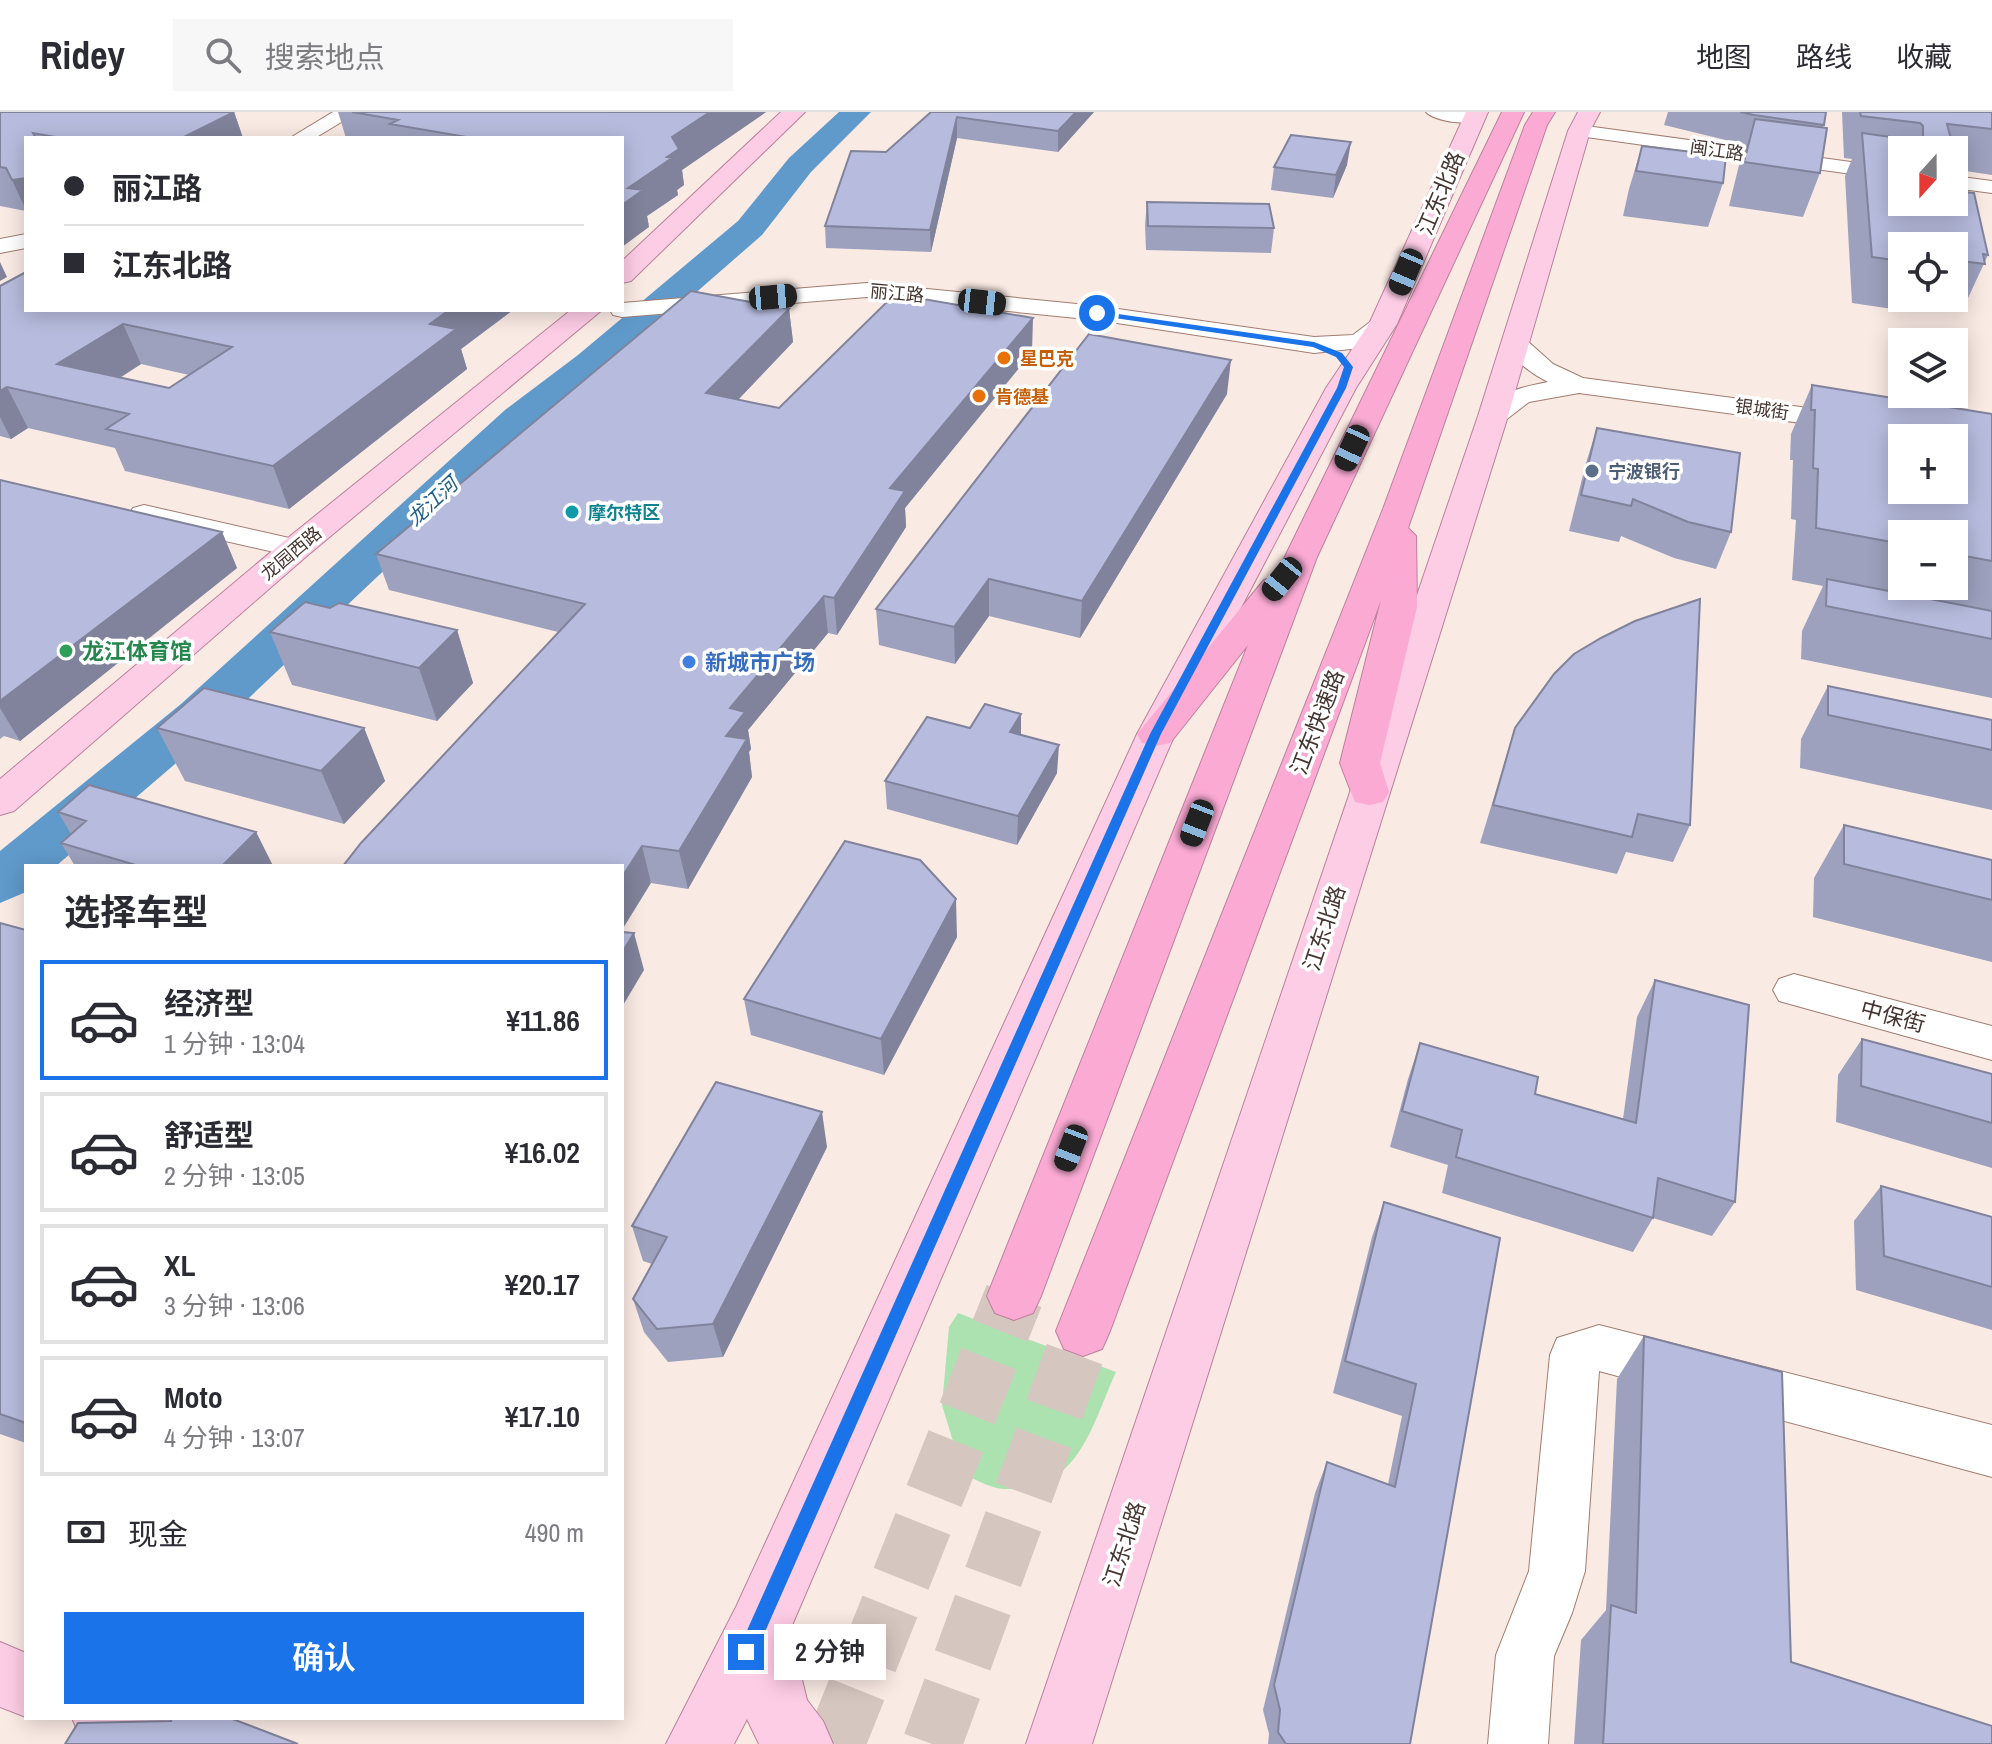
<!DOCTYPE html>
<html lang="zh">
<meta charset="utf-8">
<style>
:root{--surface:#fff;--page:#f7f7f7;--text:#2b2b33;--muted:#7c7c81;--line:#e1e1e2;--accent:#1a73e8}
body{margin:0;font-family:"Archivo Narrow","Noto Sans SC",sans-serif;background:var(--page);color:var(--text);height:100vh;display:flex;flex-direction:column;font-size:30px;white-space:nowrap}
*{box-sizing:border-box;margin:0}
p{font-size:26px;color:var(--muted)}
.icon{flex:none;width:44px;height:44px;fill:none;stroke:currentColor;stroke-width:2;stroke-linecap:round;stroke-linejoin:round}
.map{position:relative;flex:1;overflow:hidden}
.drawer{position:absolute;left:24px;top:752px;width:600px;height:856px;display:flex;flex-direction:column;background:var(--surface);border-radius:0px;box-shadow:0 4px 20px #0003}
.drawer>*{flex:none}
.hud{position:absolute;left:24px;top:24px;width:600px;height:176px;border-radius:0px;box-shadow:0 4px 20px #0003;display:grid;align-content:center;height:176px;padding:0 40px;background:var(--surface)}
.needle{width:52px;rotate:201deg}
.fabs{position:absolute;left:1888px;top:24px;display:grid;gap:16px}
.fabs a{display:grid;place-items:center;width:80px;height:80px;border-radius:0px;background:var(--surface);box-shadow:0 4px 20px #0003;font-size:40px}
.end{position:absolute;width:36px;height:36px;margin:-18px;border:10px solid #1a73e8;background:#fff;box-shadow:0 0 0 4px #fff}
.from{border-radius:50%}
.bubble{position:absolute;height:56px;border-radius:0px;background:var(--surface);box-shadow:0 4px 20px #0003;font-size:26px;font-weight:600;line-height:56px;text-align:center}
.car{position:absolute;width:24px;height:48px;margin:-24px -12px;border-radius:10px;box-shadow:0 0 6px 2px #0007;background:linear-gradient(#222 24%,#8ab4d8 0 40%,#222 0 76%,#8ab4d8 0 86%,#222 0)}
.hud b{display:flex;align-items:center;gap:28px;height:76px;font-size:30px}
.hud b+b{border-top:2px solid var(--line)}
.hud i{width:20px;height:20px;background:var(--text)}
ul{padding:0;list-style:none}
li{display:flex;align-items:center;gap:24px;height:120px;margin:0 16px 12px;padding:0 24px;border:4px solid var(--line);border-radius:0px}
li div{flex:1}
li b{display:block;font-size:30px}
li em{font-style:normal;font-weight:600}
li.selected{border-color:var(--accent)}
li>.icon{width:72px;height:72px;stroke-width:1.5}
h2{padding:0 40px;font-size:36px;line-height:96px}
.pay{display:flex;align-items:center;gap:20px;height:88px;padding:0 40px;font-size:30px}
.pay p{margin-inline-start:auto}
.action{display:flex;gap:16px;margin-top:auto;padding:16px 40px}
.action a{flex:1;height:92px;border-radius:0px;background:var(--accent);color:#fff;font-size:32px;font-weight:600;line-height:92px;text-align:center}
header{display:flex;align-items:center;gap:48px;box-sizing:border-box;height:112px;padding:0 40px;background:var(--surface);border-bottom:2px solid var(--line)}
header strong{font-size:38px}
nav{display:flex;gap:44px;margin-inline-start:auto;font-size:28px}
.search{width:560px;height:72px;background:var(--page);display:flex;align-items:center;gap:20px;box-sizing:border-box;padding:0 28px;border-radius:0px;color:var(--muted);font-size:30px}
.map>svg:first-child{display:block}
</style>
<header>
<strong>Ridey</strong>
<div class="search"><svg class="icon" aria-label="search" viewBox="0 0 24 24"><circle cx="10" cy="10" r="6"/><path d="M15 15l6 6"/></svg>搜索地点</div>
<nav><a>地图</a><a>路线</a><a>收藏</a></nav>
</header>
<div class="map">
<svg width="1992" height="1632" viewBox="0 0 1992 1632">
<rect width="100%" height="100%" fill="#faeae4"/>
<!-- green -->
<path fill="#abe2b0" d="M958,1201L1116,1260C1091,1315 1079,1380 1004,1377C992,1377 975,1367 963,1362L942,1293L949,1215Z"/>
<g fill="none" stroke-linecap="round" stroke-linejoin="round">
<!-- river -->
<path fill="#5f9acb" fill-rule="evenodd" d="M839,0H871L811,60L762,123L606,259L535,316L217,616L56,754H26V780L0,791V739L181,592L505,298L578,243L738,109L789,46Z"/>
<!-- highway-tunnel -->
<path stroke="#d6c6c0" stroke-width="59" stroke-dasharray="59 30" stroke-linecap="butt" d="M835,1632L1014,1184
M932,1632L1083,1219"/>
<defs>
<path id="minor" d="M333,0H358L315,26H290Z
M1426,0H1477L1483,5C1473,15 1436,10 1426,0Z
M1579,13L1902,57V69L1572,23L1569,19Z
M1954,64L1992,69V81L1954,76Z
M26,122V136L0,141V127Z
M867,171L1097,194L1314,225L1353,223L1374,207H1392L1396,212L1369,235L1314,241L1097,208L867,185L622,205L613,203L610,198H622V191Z
M1515,223L1524,226L1553,252L1583,266L1853,302L1863,304L1867,310L1863,316L1853,318L1579,281L1529,290L1503,310H1483L1479,304C1496,280 1522,275 1548,270C1530,261 1514,248 1502,231L1506,226Z
M144,393L307,430L311,436L307,442L296,445L133,408L129,402L133,396Z
M1794,862L1992,914V948L1779,889L1773,878L1779,867Z
M1599,1213L1992,1313V1365L1599,1259L1585,1459L1572,1501L1554,1544L1548,1632H1488L1496,1543L1529,1459L1550,1243L1557,1226Z"/>
<path id="major" d="M781,0H805L631,169L622,171V149Z
M1466,0H1488L1397,212L1356,276L1175,622L790,1518L807,1588L823,1609L833,1632H759L747,1607L734,1632H666L736,1495L1137,622L1326,276L1369,212Z
M1578,0H1600L1590,19L1508,304L1092,1632H1026L1478,304L1568,19Z
M571,198H602L308,443L14,699L0,703V667L284,429Z
M0,1530L26,1541V1605L0,1595Z
M72,1606H184L190,1609L200,1632H88L82,1629Z"/>
<path id="highway" d="M1502,0H1524L1317,445L1041,1184L1033,1201L1014,1208L995,1201L987,1184L1248,533L1170,631L1156,634L1142,631L1137,622L1264,468L1275,465Z
M1533,0H1555L1547,13L1408,416L1416,424L1417,495L1380,651L1389,680L1383,690L1369,693L1355,690L1340,651L1381,488L1110,1219L1102,1237L1083,1244L1064,1237L1056,1219L1383,397L1525,13Z"/>
</defs>
<!-- minor casing -->
<use href="#minor" stroke="#a07d70" stroke-width="2"/>
<!-- major casing -->
<use href="#major" stroke="#bb819b" stroke-width="2"/>
<!-- highway casing -->
<use href="#highway" stroke="#bb819b" stroke-width="2"/>
<!-- minor -->
<use href="#minor" fill="#fff" fill-rule="evenodd"/>
<!-- major -->
<use href="#major" fill="#fdcce5" fill-rule="evenodd"/>
<!-- highway -->
<use href="#highway" fill="#fbaad4" fill-rule="evenodd"/>
</g>
<!-- wall -->
<path fill="#9da1be" fill-rule="evenodd" d="M0,0H234L243,26H26V99L0,94Z
M338,0H766L682,58L684,73L677,78L678,83L647,104L649,115L622,26H346Z
M931,0H1094L1058,40L957,26L931,140L826,136L825,114L886,40Z
M1668,0H1826L1823,16L1820,61L1803,105L1729,94L1740,49L1746,33L1664,13Z
M1842,0H1992V63L1959,58L1965,80L1988,143L1962,199L1910,191L1906,199L1852,191L1845,64L1852,47L1844,46ZM1902,134H1954V186H1902Z
M1642,34L1723,71L1708,115L1623,104L1629,77Z
M1347,53L1333,86L1271,78L1274,55Z
M1147,90L1274,116L1271,141L1146,138L1145,113Z
M0,174L26,198H513L461,237L467,257L289,397L125,359L115,336L28,316L11,327L0,324ZM141,252L189,263L169,276L120,266Z
M789,197L793,230L738,288L779,296L1032,240L905,396L906,415L837,523L828,521L748,618L751,637L749,640L752,665L688,777L651,771L558,520L389,478L376,442Z
M1812,273L1992,302V586L1801,547L1802,519L1823,474L1792,468L1796,408L1791,407L1793,348H1790L1791,322ZM1902,422H1954V474H1902Z
M1227,282L1080,526L989,504L955,552L879,533L876,497Z
M1597,316L1731,420L1716,457L1674,446L1621,424L1619,430L1569,419L1586,351Z
M0,368L222,420L237,456L20,629L4,624L0,627Z
M330,496L457,518L473,571L437,609L292,573L270,520Z
M1828,574L1992,608V698L1800,656L1801,627Z
M157,616H364L385,669L344,712L185,669Z
M970,616L1021,623L1057,661L1017,733L887,697L885,669Z
M1515,616L1690,713L1673,750L1626,740L1617,762L1480,731Z
M58,700L256,720L273,754H75L61,731L71,722Z
M1844,713L1992,748V850L1813,805L1814,766Z
M0,811L26,818V1331L0,1322Z
M957,825L884,963L751,923L744,887Z
M1655,868L1735,1090L1712,1124L1653,1106L1633,1140L1442,1081L1448,1053L1390,1035L1408,967L1420,931L1535,982L1623,1007L1637,905Z
M1862,927L1992,962V1056L1836,1010L1838,963Z
M827,1035L723,1245L668,1250L644,1220L633,1187L652,1152L643,1149L632,1114Z
M1881,1074L1992,1105V1218L1856,1178L1854,1109Z
M1384,1090L1500,1126L1410,1632H1268L1269,1622L1263,1598L1315,1381L1327,1350L1388,1372L1402,1304L1333,1281L1372,1125Z
M1644,1224L1791,1550L1992,1632H1574L1581,1528L1606,1498L1617,1267Z"/>
<!-- shaded-wall -->
<path fill="#80839b" d="M234,0L243,26H182Z
M710,0H766L682,58L684,73L677,78L678,83L647,104L649,115L622,135V93L628,76L672,25Z
M1076,0H1094L1058,40V19Z
M957,5V26L931,140L930,118Z
M1351,30L1347,53L1333,86L1336,63Z
M26,66V98L12,68Z
M0,150L7,165L0,169Z
M789,197L793,230L711,316L706,281Z
M449,198H513L461,237L467,257L289,397L273,354L430,212Z
M1033,206L1032,240L905,396L906,415L837,523L834,486L890,376Z
M123,212L141,252L79,291L57,252Z
M1231,248L1227,282L1080,526L1082,489Z
M7,275L28,316L11,327L0,305V279Z
M222,420L237,456L20,629L0,596V589Z
M989,467V504L955,552L954,515Z
M824,484L828,521L748,618L751,637L749,640L752,665L688,777L679,739L726,624L730,596Z
M457,518L473,571L437,609L419,556Z
M1021,602V630L1010,620Z
M364,616L385,669L344,712L321,659Z
M1059,633L1057,661L1017,733L1018,704Z
M256,720L273,754H222Z
M642,734L651,771L622,818V765Z
M956,787L957,825L884,963L881,927Z
M634,821L644,858L622,895V841Z
M822,1000L827,1035L723,1245L713,1212Z"/>
<!-- building -->
<path fill="#b7bbdd" stroke="#80839b" stroke-width="2" fill-rule="evenodd" d="M0,0H234L182,26H61L33,21L36,26H26V66L12,68L6,56L0,55Z
M352,0H710L672,25L679,37L667,45L672,46L628,76L643,78L622,93V26H472L390,12L398,8Z
M931,0H1076L1058,19L957,5L930,118L825,114L851,39L886,40Z
M1740,0H1826L1824,13L1754,3Z
M1860,0H1992V17L1947,12L1954,38H1902V90H1954V39L1965,80L1974,81L1988,143L1983,142L1985,152L1954,148V134H1902V149L1872,145L1862,21L1920,29L1923,26V14L1920,11L1861,4Z
M1755,7L1827,16L1820,61L1744,50Z
M1291,23L1351,30L1336,63L1274,55Z
M1642,34L1726,44L1723,71L1636,59Z
M1147,90L1269,92L1274,116L1148,114Z
M26,160V198H449L430,212L456,217L273,354L106,317L129,302L7,275L0,279V174ZM123,212L232,235L169,276L57,252Z
M691,179L789,197L706,281L779,296L895,182L1033,206L890,376L905,379L834,486L824,484L730,596L745,600L726,624L747,627L679,739L642,734L622,765V754H343L361,731L585,492L376,442Z
M1089,222L1231,248L1082,489L989,467L954,515L876,497Z
M1812,273L1992,302V449L1954,442V422H1902V432L1816,416L1818,357L1813,356L1815,298H1811ZM1902,326H1954V378H1902Z
M1597,316L1740,341L1731,420L1688,410L1633,387L1631,394L1581,383Z
M0,368L222,420L0,589Z
M1827,467L1992,499V527L1826,494Z
M1700,487L1690,713L1638,702L1632,725L1493,693L1515,616L1554,562L1574,542L1601,526L1635,509Z
M305,490L330,496L339,491L457,518L419,556L270,520Z
M1828,574L1992,608V638L1828,603Z
M204,576L364,616L321,659L157,616Z
M985,592L1021,602L1010,620L1059,633L1018,704L885,669L927,605L970,616Z
M89,673L256,720L222,754H139L61,731L86,709L58,700Z
M1844,713L1992,748V788L1844,752Z
M845,729L920,748L956,787L881,927L744,887Z
M0,811L26,818V1311L0,1302Z
M622,820L634,821L622,841Z
M1655,868L1749,893L1735,1090L1658,1066L1653,1106L1456,1045L1462,1018L1402,999L1420,931L1538,965L1535,982L1636,1011Z
M1862,927L1992,962V1011L1861,974Z
M716,970L822,1000L713,1212L657,1217L633,1187L667,1125L632,1114Z
M1881,1074L1992,1105V1175L1884,1144Z
M1384,1090L1500,1126L1410,1632H1286L1278,1620L1280,1598L1274,1573L1327,1350L1395,1375L1416,1272L1345,1249Z
M1644,1224L1782,1260L1791,1550L1992,1614V1632H1603L1611,1493L1636,1501Z
M170,1606H230L298,1632H65L78,1611L171,1609Z"/>
<!-- route -->
<path fill="#1a73e8" d="M1097,199L1314,230L1342,241L1353,255L1346,276L1161,622L753,1547L746,1550L740,1547L737,1540L740,1534L1150,622L1337,276L1344,255L1336,245L1313,235L1094,203Z"/>
<!-- markers -->
<g fill="#e8710a" stroke="#fff" stroke-width="3">
<circle cx="1004" cy="246" r="8"/>
<circle cx="979" cy="284" r="8"/>
</g>
<circle fill="#5c6f8a" stroke="#fff" stroke-width="3" cx="1592" cy="359" r="8"/>
<circle fill="#0f9aa8" stroke="#fff" stroke-width="3" cx="572" cy="400" r="8"/>
<circle fill="#2e9e5b" stroke="#fff" stroke-width="3" cx="66" cy="539" r="8"/>
<circle fill="#3f7fe0" stroke="#fff" stroke-width="3" cx="689" cy="550" r="8"/>
<g text-anchor="middle" dominant-baseline="central" stroke-width="7" stroke-linejoin="round" paint-order="stroke">
<!-- far-street labels -->
<g font-size="18" fill="#443530" stroke="#fff">
<text transform="translate(1717 38) rotate(8)">闽江路</text>
<text transform="translate(897 181) rotate(5)">丽江路</text>
<text transform="translate(1762 297) rotate(8)">银城街</text>
<text transform="translate(291 441) rotate(-40)">龙园西路</text>
</g>
<!-- far-food labels -->
<g font-size="18" font-weight="bold" fill="#c56008" stroke="#fff" text-anchor="start">
<text x="1020" y="246">星巴克</text>
<text x="995" y="284">肯德基</text>
</g>
<!-- far-service labels -->
<g font-size="18" font-weight="bold" fill="#4e5e75" stroke="#fff" text-anchor="start">
<text x="1608" y="359">宁波银行</text>
</g>
<!-- far-culture labels -->
<g font-size="18" font-weight="bold" fill="#0d838f" stroke="#fff" text-anchor="start">
<text x="588" y="400">摩尔特区</text>
</g>
<!-- far-water labels -->
<g font-size="20" font-style="italic" fill="#1a5c8b" stroke="#fff">
<text transform="translate(432 389) rotate(-43)">龙江河</text>
</g>
<!-- street labels -->
<g font-size="22" fill="#443530" stroke="#fff">
<text transform="translate(1440 81) rotate(-67)">江东北路</text>
<text transform="translate(1317 610) rotate(-69)">江东快速路</text>
<text transform="translate(1324 816) rotate(-72)">江东北路</text>
<text transform="translate(1893 904) rotate(15)">中保街</text>
<text transform="translate(1124 1432) rotate(-72)">江东北路</text>
</g>
<!-- leisure labels -->
<g font-size="22" font-weight="bold" fill="#27864d" stroke="#fff" text-anchor="start">
<text x="82" y="539">龙江体育馆</text>
</g>
<!-- shop labels -->
<g font-size="22" font-weight="bold" fill="#366cbe" stroke="#fff" text-anchor="start">
<text x="705" y="550">新城市广场</text>
</g>
</g>
</svg>
<div class="fabs">
<a><svg class="needle" viewBox="-14 -14 28 28"><path d="M0-13l5 13h-10z" fill="#e53935"/><path d="M0 13l5-13h-10z" fill="#7c7c81"/></svg></a>
<a><svg class="icon" aria-label="locate" viewBox="0 0 24 24"><circle cx="12" cy="12" r="6"/><path d="M12 2v4M12 18v4M2 12h4M18 12h4"/></svg></a>
<a><svg class="icon" aria-label="layers" viewBox="0 0 24 24"><path d="M12 4l9 5-9 5-9-5zM3 14l9 5 9-5"/></svg></a>
<a>+</a>
<a>−</a>
</div>
<i class="end from" style="left:1097px;top:201px"></i>
<i class="end" style="left:746px;top:1540px"></i>
<div class="bubble" style="left:774px;top:1512px;width:112px">2 分钟</div>
<i class="car" style="left:1406px;top:160px;rotate:203deg"></i>
<i class="car" style="left:773px;top:185px;rotate:85deg"></i>
<i class="car" style="left:982px;top:190px;rotate:96deg"></i>
<i class="car" style="left:1352px;top:336px;rotate:205deg"></i>
<i class="car" style="left:1282px;top:467px;rotate:219deg"></i>
<i class="car" style="left:1197px;top:711px;rotate:201deg"></i>
<i class="car" style="left:1071px;top:1036px;rotate:201deg"></i>
<div class="hud">
<b><i class="from"></i>丽江路</b>
<b><i></i>江东北路</b>
</div>
<section class="drawer">
<h2>选择车型</h2>
<ul>
<li class="selected"><svg class="icon" aria-label="car" viewBox="0 0 24 24"><path d="M5 17H2v-5l4-1 3-4h7l3 4 3 1v5h-3M9 17h6M6 11h13"/><circle cx="7" cy="17" r="2"/><circle cx="17" cy="17" r="2"/></svg><div><b>经济型</b><p>1 分钟 · 13:04</p></div><em>¥11.86</em></li>
<li><svg class="icon" aria-label="car" viewBox="0 0 24 24"><path d="M5 17H2v-5l4-1 3-4h7l3 4 3 1v5h-3M9 17h6M6 11h13"/><circle cx="7" cy="17" r="2"/><circle cx="17" cy="17" r="2"/></svg><div><b>舒适型</b><p>2 分钟 · 13:05</p></div><em>¥16.02</em></li>
<li><svg class="icon" aria-label="car" viewBox="0 0 24 24"><path d="M5 17H2v-5l4-1 3-4h7l3 4 3 1v5h-3M9 17h6M6 11h13"/><circle cx="7" cy="17" r="2"/><circle cx="17" cy="17" r="2"/></svg><div><b>XL</b><p>3 分钟 · 13:06</p></div><em>¥20.17</em></li>
<li><svg class="icon" aria-label="car" viewBox="0 0 24 24"><path d="M5 17H2v-5l4-1 3-4h7l3 4 3 1v5h-3M9 17h6M6 11h13"/><circle cx="7" cy="17" r="2"/><circle cx="17" cy="17" r="2"/></svg><div><b>Moto</b><p>4 分钟 · 13:07</p></div><em>¥17.10</em></li>
</ul>
<div class="pay"><svg class="icon" aria-label="cash" viewBox="0 0 24 24"><path d="M3 7h18v10H3z"/><circle cx="12" cy="12" r="2"/></svg>现金<p>490 m</p></div>
<div class="action"><a>确认</a></div>
</section>
</div>
